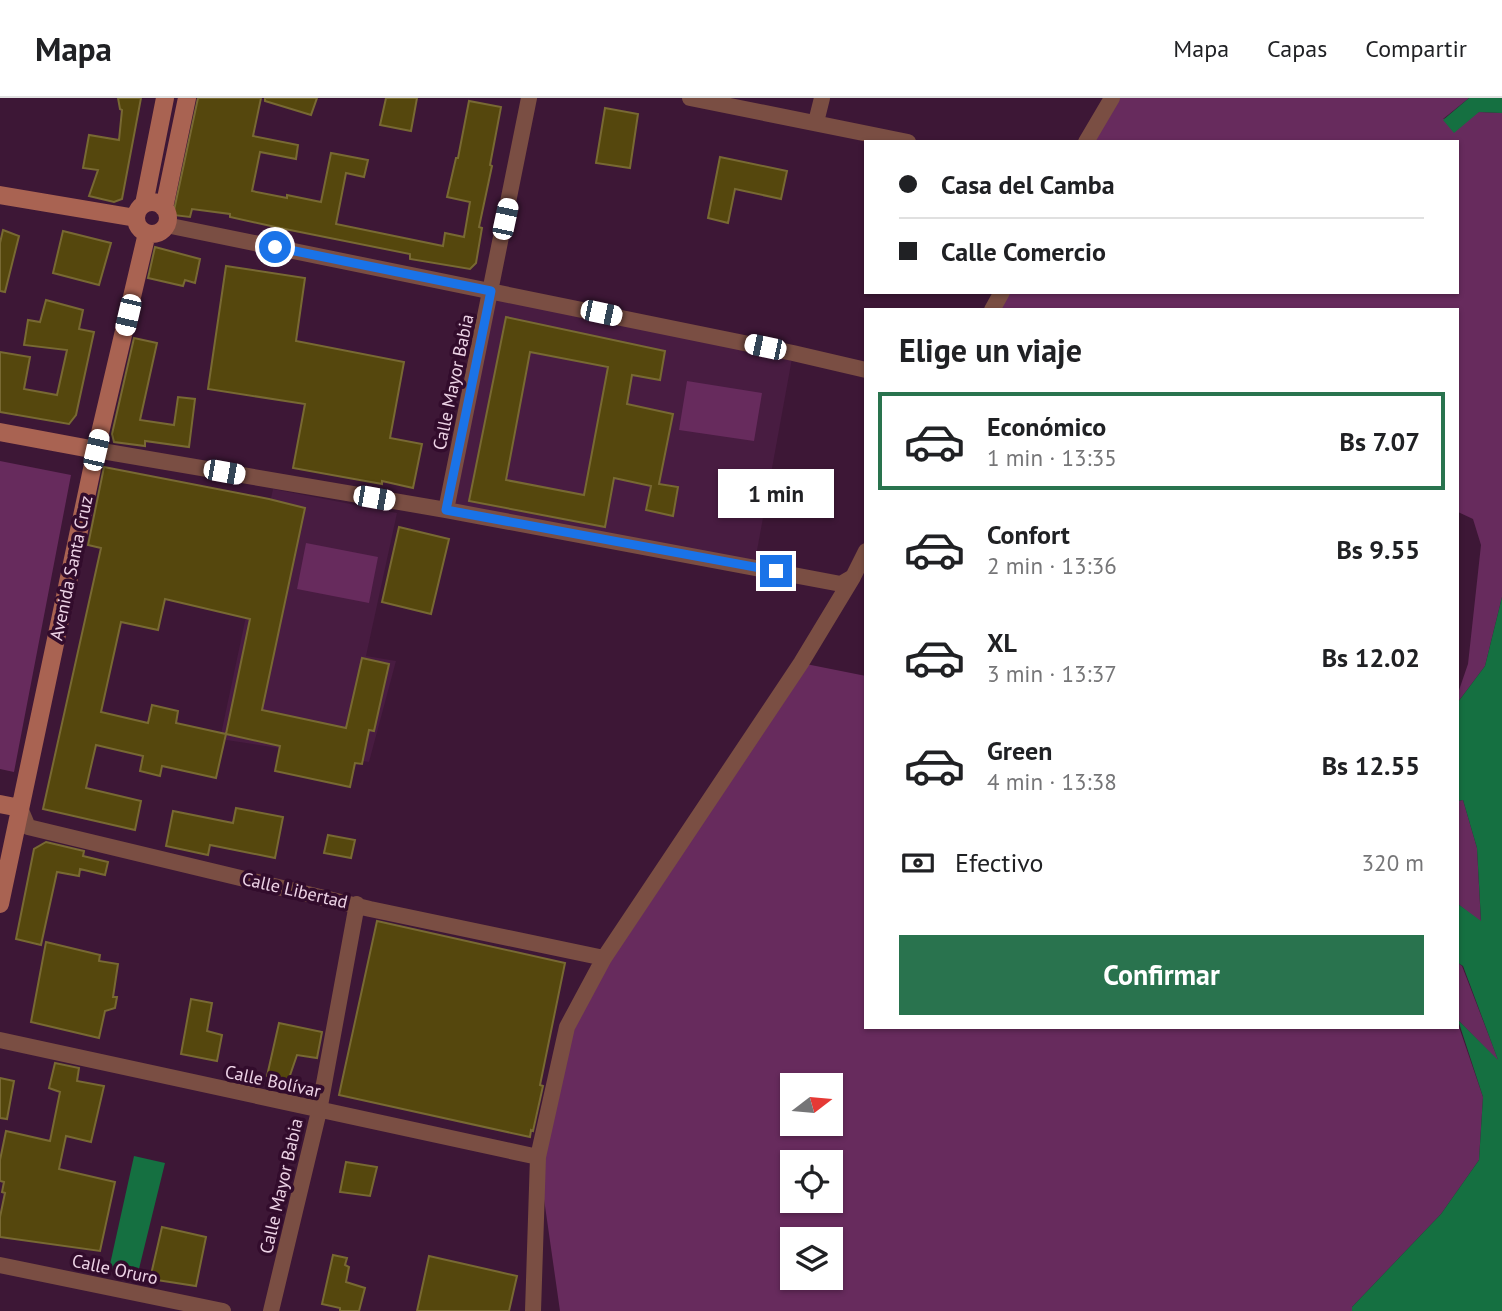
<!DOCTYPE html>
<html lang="es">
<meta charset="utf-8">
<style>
:root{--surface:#fff;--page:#f2f2f2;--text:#202124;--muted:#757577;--line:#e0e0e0;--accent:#29734e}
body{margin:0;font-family:"PT Sans",sans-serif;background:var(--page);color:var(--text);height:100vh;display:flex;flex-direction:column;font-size:26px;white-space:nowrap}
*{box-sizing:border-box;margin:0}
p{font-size:23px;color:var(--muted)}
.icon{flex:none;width:38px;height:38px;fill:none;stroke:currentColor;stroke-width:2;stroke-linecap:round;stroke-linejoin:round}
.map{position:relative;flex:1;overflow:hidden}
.details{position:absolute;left:864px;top:210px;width:595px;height:721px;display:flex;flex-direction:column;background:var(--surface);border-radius:0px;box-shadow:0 2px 5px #0004}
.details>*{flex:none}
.top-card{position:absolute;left:864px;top:42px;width:595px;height:154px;border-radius:0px;box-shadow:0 2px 5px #0004;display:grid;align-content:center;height:154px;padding:0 35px;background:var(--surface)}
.needle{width:46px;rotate:74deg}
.controls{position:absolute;left:780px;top:975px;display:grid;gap:14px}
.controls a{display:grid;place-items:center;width:63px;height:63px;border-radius:0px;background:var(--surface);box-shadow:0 2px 5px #0004;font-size:35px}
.end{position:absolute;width:32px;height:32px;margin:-16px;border:9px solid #1a73e8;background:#fff;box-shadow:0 0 0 4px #fff}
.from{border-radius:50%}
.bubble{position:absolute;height:49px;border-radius:0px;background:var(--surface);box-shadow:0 2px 5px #0004;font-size:23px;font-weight:700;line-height:49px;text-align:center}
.car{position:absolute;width:21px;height:42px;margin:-21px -10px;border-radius:9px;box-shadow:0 0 5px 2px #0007;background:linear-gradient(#fff 24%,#345 0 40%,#fff 0 76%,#345 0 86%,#fff 0)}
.top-card b{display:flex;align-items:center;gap:24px;height:66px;font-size:26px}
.top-card b+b{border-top:2px solid var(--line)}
.top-card i{width:18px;height:18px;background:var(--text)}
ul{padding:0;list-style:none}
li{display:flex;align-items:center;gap:21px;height:98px;margin:0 14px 10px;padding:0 21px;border:4px solid transparent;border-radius:0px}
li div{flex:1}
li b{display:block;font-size:26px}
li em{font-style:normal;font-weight:700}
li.selected{border-color:var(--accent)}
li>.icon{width:63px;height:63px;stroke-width:1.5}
h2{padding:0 35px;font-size:32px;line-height:84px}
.pay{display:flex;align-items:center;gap:18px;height:77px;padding:0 35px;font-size:26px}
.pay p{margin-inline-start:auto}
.action{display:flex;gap:14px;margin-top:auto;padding:14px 35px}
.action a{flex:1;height:80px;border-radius:0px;background:var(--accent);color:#fff;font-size:28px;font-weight:700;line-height:80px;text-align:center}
header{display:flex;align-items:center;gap:42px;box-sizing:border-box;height:98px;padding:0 35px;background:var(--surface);border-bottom:2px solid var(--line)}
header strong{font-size:33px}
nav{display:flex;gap:38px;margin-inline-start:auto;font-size:24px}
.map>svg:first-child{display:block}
</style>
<header>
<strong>Mapa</strong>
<nav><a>Mapa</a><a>Capas</a><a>Compartir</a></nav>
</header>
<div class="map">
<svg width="1502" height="1213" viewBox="0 0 1502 1213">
<rect width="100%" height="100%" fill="#3d1736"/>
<!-- built -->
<path fill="#481c41" d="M491,193L793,255L754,469L446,412Z
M273,391L397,415L366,558L396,563L369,664L220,641Z"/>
<!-- green -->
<path fill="#672b5d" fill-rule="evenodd" d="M1112,0H1469L1443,21L1479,14L1502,15V499L1485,568L1458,604V595L1468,566L1481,447L1473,421L1458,414V212H992L1002,194H1458V44H1086Z
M687,283L762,295L754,343L679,332Z
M0,363L71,377L14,674L0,671Z
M306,445L378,459L369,505L297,491Z
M801,565L866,578V929H1458V926L1483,999L1479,1062L1441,1116L1352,1209V1213H560L538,1059L567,929ZM793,987H831V1026H793ZM793,1064H831V1102H793ZM793,1141H831V1180H793Z
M1463,702L1477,750L1481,825L1458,806V703Z
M1458,865L1462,868L1499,964L1458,922Z"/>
<!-- water -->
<path fill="#157041" d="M1469,0H1502V15L1479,14L1454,35L1443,22Z
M1502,499V1213H1352V1209L1441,1116L1479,1062L1483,999L1458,922L1498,962L1463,868L1458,865V806L1481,823L1477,750L1463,702L1458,703V604L1485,568Z
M134,1058L165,1065L138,1175L109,1171Z"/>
<!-- building -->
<path fill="#55470d" stroke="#786933" stroke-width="2" fill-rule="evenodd" d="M118,0H141L122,101L114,104L89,98L98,72L83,70L89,37L119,42L122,12L120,11Z
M198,0H261L253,38L298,47L296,61L260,54L252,93L287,100V97L321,104L331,55L368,62L364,79L346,75L336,126L443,148L445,135L464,139L470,104L447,99L456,60H458L469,3L501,9L490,67L492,68L479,129L482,130L476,165L470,171L410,161V156L280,130L230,119V116L192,111L190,119L173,117Z
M265,0H317L311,17L265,3Z
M386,0H417L411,33L380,27Z
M605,10L638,16L630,70L596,65Z
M720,59L787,73L781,101L735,91L728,125L708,120Z
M3,132L19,138L5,194L0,193V145Z
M63,133L111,145L99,187L53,175Z
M155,149L200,161L195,185L185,182L183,188L148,180Z
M226,168L305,180L296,243L404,264L390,340L422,346L413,390L382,383V386L293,370L305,306L208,291Z
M46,202L83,212L79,231L94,234L76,317L69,326L0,314V254L30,259L24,291L57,297L67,252L24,247L28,222L40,224Z
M506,219L665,253L660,282L632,277L627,306L673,316L659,386L678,389L673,418L646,412L651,388L614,380L605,429L469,403ZM530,254L608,269L584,397L506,382Z
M134,240L157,245L140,322L174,327L178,299L195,301L189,349L145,343V348L114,344L112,336Z
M104,369L269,401L305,410L262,612L346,630L362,560L389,566L374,633L369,632L362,666L355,665L350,689L275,673L280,648L226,636L216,680L162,668L160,678L140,673L143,658L96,647L86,690L141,703L135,732L43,711L101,450L88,447ZM165,501L250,521L226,636L176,625L178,613L152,607L148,625L101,614L121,524L158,532Z
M399,429L449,441L431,516L382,504Z
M236,710L283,719L275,760L210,747L208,757L166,748L173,713L233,725Z
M328,737L355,742L351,760L324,755Z
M46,744L84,753L83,758L108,764L105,777L80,771L79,778L57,774L41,847L16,841L34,751Z
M377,823L565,865L540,987L543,988L533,1033L531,1032L530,1039L339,997Z
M46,844L100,857L99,863L118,866L113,899H117L115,910L105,913L99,940L31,924Z
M191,901L212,905L207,933L222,937L217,963L181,956Z
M279,925L322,934L317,960L297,957L288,983L267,978Z
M55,965L79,970L77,983L104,988L91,1044L66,1038L59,1071L115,1084L100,1153L0,1139V1119L5,1095L2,1094L4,1084L0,1083V1062L6,1033L50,1043L60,994L49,990Z
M0,980L14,983L7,1021L0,1020Z
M346,1064L377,1069L370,1098L340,1094Z
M162,1129L206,1139L196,1188L150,1181Z
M333,1157L347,1160L345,1167L349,1169L346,1184L365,1190L359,1213H340V1210L322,1206Z
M429,1158L517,1178L509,1213H417Z"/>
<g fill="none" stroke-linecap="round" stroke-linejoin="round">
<!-- street -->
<path stroke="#7a4e43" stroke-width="16" d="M690,0L908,44
M816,24L822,0
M1086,44L1112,0
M166,127L793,255L866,272
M992,212L1002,194
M96,352L446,412L841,486L853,479
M446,412L529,0
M20,710L28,729L370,811L604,860
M0,942L538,1059
M0,1167L223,1213
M271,1213L319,1013L357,806
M533,1213L538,1059L567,929L604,860L801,565L853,479L866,453"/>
<!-- secondary -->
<path stroke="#a96352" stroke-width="18" d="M0,97L136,120
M136 120a16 16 0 1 1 32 0a16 16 0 1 1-32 0Z
M144,106L165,0
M164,110L187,0
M0,334L96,352
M0,706L20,710
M0,806L96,352L147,135"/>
</g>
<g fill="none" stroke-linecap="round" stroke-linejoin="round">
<!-- route -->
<path stroke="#1a73e8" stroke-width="9" d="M275,149L491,193L446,412L776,473"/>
</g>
<g text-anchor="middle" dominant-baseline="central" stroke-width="7" stroke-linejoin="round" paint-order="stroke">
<!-- street labels -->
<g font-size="18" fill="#edd3e6" stroke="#320c2c">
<text transform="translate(453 284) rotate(-78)">Calle Mayor Babia</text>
<text transform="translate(71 470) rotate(-78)">Avenida Santa Cruz</text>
<text transform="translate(295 792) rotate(13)">Calle Libertad</text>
<text transform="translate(273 983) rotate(12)">Calle Bolívar</text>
<text transform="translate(281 1088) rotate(-77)">Calle Mayor Babia</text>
<text transform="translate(115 1171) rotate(12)">Calle Oruro</text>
</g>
</g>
</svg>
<div class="controls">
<a><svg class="needle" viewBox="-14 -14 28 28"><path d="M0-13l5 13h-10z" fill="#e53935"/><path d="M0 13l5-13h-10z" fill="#757577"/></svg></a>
<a><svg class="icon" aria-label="locate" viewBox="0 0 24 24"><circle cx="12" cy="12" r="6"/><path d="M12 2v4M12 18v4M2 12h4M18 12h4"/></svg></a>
<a><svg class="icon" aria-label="layers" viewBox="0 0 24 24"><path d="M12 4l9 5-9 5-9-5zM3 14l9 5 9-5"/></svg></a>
</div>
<i class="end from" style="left:275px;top:149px"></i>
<i class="end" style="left:776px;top:473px"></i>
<div class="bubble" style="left:718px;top:371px;width:116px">1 min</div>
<i class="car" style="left:505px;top:121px;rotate:12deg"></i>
<i class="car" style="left:601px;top:215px;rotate:102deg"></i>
<i class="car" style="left:128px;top:217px;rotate:193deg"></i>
<i class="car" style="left:765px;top:249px;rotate:282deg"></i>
<i class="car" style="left:96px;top:352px;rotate:13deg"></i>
<i class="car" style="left:224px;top:374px;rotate:100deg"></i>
<i class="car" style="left:374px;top:400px;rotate:100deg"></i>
<div class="top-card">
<b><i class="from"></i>Casa del Camba</b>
<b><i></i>Calle Comercio</b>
</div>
<section class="details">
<h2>Elige un viaje</h2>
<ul>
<li class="selected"><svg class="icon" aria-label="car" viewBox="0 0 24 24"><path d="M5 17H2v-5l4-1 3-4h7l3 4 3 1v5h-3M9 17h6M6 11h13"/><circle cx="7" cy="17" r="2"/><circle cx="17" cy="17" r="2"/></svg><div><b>Económico</b><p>1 min · 13:35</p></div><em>Bs 7.07</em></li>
<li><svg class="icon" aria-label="car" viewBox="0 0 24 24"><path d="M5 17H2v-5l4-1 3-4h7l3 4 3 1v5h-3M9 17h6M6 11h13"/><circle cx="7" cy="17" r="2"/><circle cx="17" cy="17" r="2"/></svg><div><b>Confort</b><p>2 min · 13:36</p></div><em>Bs 9.55</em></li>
<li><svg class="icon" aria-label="car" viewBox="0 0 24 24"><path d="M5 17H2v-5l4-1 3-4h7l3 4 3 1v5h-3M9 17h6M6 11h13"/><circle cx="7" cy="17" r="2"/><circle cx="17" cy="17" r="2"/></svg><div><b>XL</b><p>3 min · 13:37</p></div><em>Bs 12.02</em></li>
<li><svg class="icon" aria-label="car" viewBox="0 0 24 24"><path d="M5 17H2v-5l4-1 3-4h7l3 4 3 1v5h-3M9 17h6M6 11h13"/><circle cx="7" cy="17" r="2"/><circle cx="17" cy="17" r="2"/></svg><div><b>Green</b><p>4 min · 13:38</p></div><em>Bs 12.55</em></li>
</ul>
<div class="pay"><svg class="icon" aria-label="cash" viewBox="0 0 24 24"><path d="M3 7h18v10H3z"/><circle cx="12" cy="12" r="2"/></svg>Efectivo<p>320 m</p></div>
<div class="action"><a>Confirmar</a></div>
</section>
</div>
